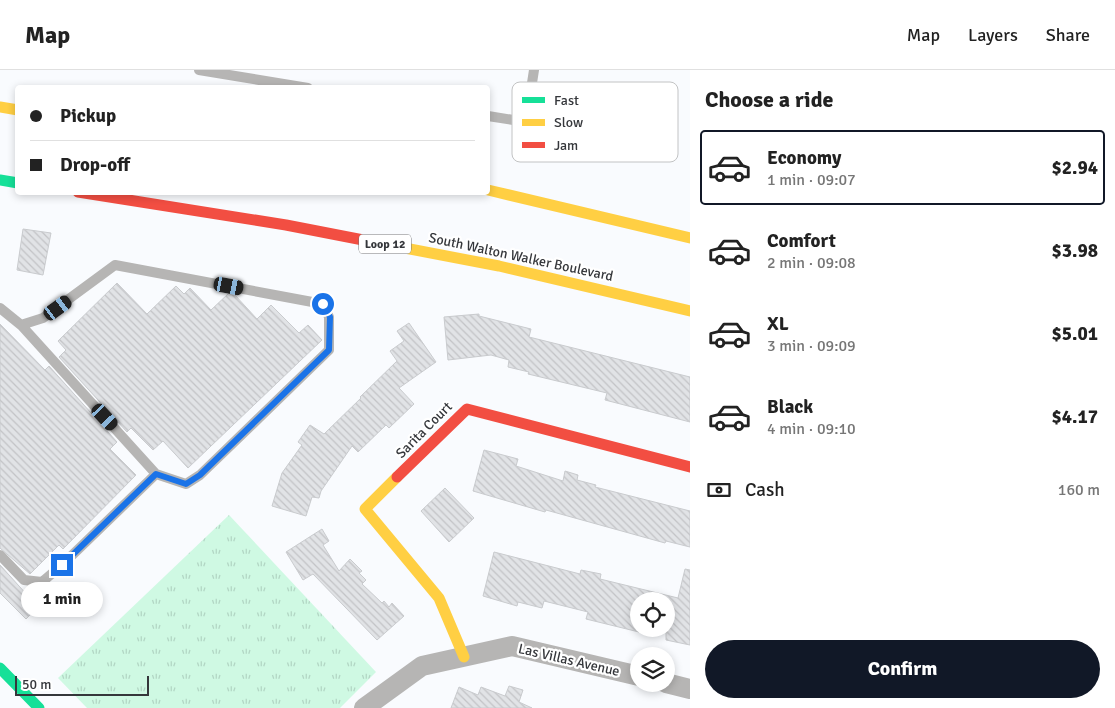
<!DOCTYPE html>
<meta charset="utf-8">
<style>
:root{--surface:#fff;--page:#f6f6f6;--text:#222;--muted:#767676;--line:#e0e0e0;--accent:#111827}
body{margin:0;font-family:Signika,sans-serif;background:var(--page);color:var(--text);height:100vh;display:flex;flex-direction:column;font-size:19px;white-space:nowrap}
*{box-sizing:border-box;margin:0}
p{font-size:16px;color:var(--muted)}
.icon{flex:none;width:28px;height:28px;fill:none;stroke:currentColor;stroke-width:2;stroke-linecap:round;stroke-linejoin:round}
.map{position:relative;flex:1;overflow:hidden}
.panel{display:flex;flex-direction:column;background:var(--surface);width:425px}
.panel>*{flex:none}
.top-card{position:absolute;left:15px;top:15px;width:475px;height:110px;border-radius:5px;box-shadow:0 2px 8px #0003;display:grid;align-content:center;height:110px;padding:0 15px;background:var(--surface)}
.fabs{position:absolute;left:630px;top:522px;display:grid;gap:10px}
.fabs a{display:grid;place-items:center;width:45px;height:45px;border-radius:50%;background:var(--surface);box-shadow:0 2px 8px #0003;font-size:25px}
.scale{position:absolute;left:15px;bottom:12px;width:134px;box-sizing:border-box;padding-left:5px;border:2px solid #35373b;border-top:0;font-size:14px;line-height:18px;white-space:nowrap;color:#35373b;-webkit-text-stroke:4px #fff;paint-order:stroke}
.end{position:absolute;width:22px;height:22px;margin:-11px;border:6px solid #1a73e8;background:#fff;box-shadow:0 0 0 2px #fff}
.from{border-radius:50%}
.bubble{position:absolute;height:35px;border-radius:18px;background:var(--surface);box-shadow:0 2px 8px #0003;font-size:16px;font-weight:800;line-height:35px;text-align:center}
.car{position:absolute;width:15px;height:30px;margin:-15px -8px;border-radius:6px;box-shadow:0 0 4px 1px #0007;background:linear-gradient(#222 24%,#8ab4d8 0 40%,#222 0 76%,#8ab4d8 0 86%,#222 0)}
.top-card b{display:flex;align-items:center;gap:18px;height:48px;font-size:19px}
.top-card b+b{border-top:1px solid var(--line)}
.top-card i{width:12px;height:12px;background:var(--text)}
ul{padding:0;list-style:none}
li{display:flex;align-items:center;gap:15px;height:75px;margin:0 10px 8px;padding:0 5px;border:2px solid transparent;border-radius:5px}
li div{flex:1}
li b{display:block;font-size:19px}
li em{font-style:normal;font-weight:800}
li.on{border-color:var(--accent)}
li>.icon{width:45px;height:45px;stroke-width:1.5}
h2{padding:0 15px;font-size:22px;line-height:60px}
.pay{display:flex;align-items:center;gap:12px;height:55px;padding:0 15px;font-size:19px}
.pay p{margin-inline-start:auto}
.action{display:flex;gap:10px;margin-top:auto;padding:10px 15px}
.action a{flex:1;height:58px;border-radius:30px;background:var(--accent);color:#fff;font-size:20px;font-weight:800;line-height:58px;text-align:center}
header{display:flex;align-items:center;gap:30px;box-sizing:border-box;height:70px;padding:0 25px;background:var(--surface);border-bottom:1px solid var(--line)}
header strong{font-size:24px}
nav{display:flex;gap:28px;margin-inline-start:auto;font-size:18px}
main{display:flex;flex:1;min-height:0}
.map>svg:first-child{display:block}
</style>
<header>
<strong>Map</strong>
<nav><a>Map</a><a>Layers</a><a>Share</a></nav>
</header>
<main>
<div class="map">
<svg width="690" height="638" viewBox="0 0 690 638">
<defs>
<pattern id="grass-tufts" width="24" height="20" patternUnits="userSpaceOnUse" patternTransform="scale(1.25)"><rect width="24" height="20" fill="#cff9e3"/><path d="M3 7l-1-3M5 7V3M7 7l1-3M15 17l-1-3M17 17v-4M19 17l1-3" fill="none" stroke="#b2d6c4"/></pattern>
<pattern id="building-back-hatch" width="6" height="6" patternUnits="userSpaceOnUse" patternTransform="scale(1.25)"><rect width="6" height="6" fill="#e1e3e6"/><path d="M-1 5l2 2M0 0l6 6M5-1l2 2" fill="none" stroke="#c2c3c6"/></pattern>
</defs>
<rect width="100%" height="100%" fill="#f9fbfe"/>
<!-- grass -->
<path fill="url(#grass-tufts)" d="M229,445L376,602L340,638H87L58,608Z"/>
<!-- building -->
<path fill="url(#building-back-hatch)" stroke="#c9cbce" d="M23,159L51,163L43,205L17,200Z
M117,213L147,244L176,216L184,224L190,218L211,240L229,223L234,224L257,249L271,235L299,263L308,255L322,270L188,398L163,371L153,380L131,358L127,362L59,287L66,280L58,271Z
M479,244V246L531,259L529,267L690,307V352L605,330L607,323L528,304L529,302L508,297L509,290L491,285L448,290L444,247Z
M409,253L436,292L399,318L414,334L389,358L386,355L358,382L352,376L321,421L319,428L312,427L306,446L272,436L282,403L302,375L298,372L310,355L324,364L361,328L360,327L397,291L390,281L404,271L397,261Z
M0,254L45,300L49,296L117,372L110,379L136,405L63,479L59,475L30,504L0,478Z
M484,380L518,389L516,396L563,411L565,401L578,405L577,410L596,415L595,417L690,441V477L666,471L665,473L546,440L545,442L473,421Z
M445,418L474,448L449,472L421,441Z
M322,459L329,471L323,475L339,501L350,489L362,501L359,503L366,510L362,514L382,533L384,531L389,537L392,533L404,546L377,570L313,504L303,510L286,482Z
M494,482L580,504L581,500L601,504L600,509L678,528L685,499L690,500V575L666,570V531H639V562L586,549L588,542L544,531L542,538L518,532L517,536L483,526Z
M0,495L38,537L26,549L0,523Z
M509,616L523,620L519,632L532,638H451L459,617L478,625L481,617L505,626Z"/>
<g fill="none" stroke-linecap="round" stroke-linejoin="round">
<!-- lane -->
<path stroke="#b6b5b4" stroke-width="10" d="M199,0L308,18
M488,46L526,52L534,0
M0,238L21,255L43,248L115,195L323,234L329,247V280L200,405L186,414L156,404L62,495L42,512L24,510L0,485
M21,255L156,404"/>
<!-- street -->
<path stroke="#b6b5b4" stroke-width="20" d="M666,613L690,619
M364,638L422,596L512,576L639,606"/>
<!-- fast -->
<path stroke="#16e098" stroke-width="11" d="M0,110L18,113
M0,598L39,638"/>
<!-- slow -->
<path stroke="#ffcf43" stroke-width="11" d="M0,37L18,40
M488,120L690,168
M394,176L499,196L690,241
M397,407L365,439L439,528L464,587"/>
<!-- jam -->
<path stroke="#f24e42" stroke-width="11" d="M78,122L286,155L394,176
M397,407L467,339L690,397"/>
</g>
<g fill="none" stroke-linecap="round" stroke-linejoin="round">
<!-- route -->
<path stroke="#1a73e8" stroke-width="6" d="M62,495L156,404L186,414L200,405L329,280L330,247L323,234"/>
</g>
<g text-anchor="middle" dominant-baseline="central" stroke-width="4.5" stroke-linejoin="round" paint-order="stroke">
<!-- shield labels -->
<rect fill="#fff" stroke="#727376" stroke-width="1" x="359" y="164.5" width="52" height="19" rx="4"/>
<g font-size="12" font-weight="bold" fill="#35373b">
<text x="385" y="174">Loop 12</text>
</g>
<!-- street labels -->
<g font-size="14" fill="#35373b" stroke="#fff">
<text transform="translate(521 187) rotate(12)">South Walton Walker Boulevard</text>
<text transform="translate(424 360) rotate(-45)">Sarita Court</text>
<text transform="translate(569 590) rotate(13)">Las Villas Avenue</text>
</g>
</g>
<!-- legend -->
<rect x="512" y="12" width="166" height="80" rx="8" fill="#fff" stroke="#c2c3c4" stroke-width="1"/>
<rect x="522" y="27" width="23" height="6" fill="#16e098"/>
<rect x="522" y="49" width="23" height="7" fill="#ffcf43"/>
<rect x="522" y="72" width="23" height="6" fill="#f24e42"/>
<g font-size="14" fill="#35373b">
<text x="554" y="35">Fast</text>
<text x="554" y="57">Slow</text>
<text x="554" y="80">Jam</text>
</g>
</svg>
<div class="fabs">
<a><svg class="icon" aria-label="locate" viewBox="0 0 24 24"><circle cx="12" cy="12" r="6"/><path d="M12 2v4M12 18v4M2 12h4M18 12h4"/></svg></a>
<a><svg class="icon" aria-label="layers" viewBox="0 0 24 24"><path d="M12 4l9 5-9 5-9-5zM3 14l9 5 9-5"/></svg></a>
</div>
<div class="scale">50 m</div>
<i class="end from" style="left:323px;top:234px"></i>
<i class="end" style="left:62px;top:495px"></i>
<div class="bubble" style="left:21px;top:512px;width:82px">1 min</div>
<i class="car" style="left:229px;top:216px;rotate:101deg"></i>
<i class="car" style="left:58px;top:238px;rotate:54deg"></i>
<i class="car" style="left:105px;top:347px;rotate:137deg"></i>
<div class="top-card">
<b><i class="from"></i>Pickup</b>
<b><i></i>Drop-off</b>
</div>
</div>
<section class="panel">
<h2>Choose a ride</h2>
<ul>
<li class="on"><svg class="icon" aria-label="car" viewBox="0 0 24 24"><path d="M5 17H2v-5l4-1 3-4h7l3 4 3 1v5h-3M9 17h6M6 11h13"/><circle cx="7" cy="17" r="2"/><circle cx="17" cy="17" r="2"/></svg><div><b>Economy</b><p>1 min · 09:07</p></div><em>$2.94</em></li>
<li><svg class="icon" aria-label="car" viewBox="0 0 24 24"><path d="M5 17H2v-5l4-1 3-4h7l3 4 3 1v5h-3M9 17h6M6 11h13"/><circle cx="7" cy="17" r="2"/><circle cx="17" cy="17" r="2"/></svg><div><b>Comfort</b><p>2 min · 09:08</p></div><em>$3.98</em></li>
<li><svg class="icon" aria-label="car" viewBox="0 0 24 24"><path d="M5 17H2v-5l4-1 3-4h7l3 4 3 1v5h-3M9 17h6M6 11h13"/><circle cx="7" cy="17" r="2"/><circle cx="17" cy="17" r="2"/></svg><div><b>XL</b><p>3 min · 09:09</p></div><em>$5.01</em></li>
<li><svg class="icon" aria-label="car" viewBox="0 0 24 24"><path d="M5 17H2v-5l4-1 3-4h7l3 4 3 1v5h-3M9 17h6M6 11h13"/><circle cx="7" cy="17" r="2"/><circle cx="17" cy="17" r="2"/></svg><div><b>Black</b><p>4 min · 09:10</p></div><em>$4.17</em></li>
</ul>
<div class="pay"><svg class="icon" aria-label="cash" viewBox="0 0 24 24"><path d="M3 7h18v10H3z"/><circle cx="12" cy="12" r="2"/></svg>Cash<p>160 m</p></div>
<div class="action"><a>Confirm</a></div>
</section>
</main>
